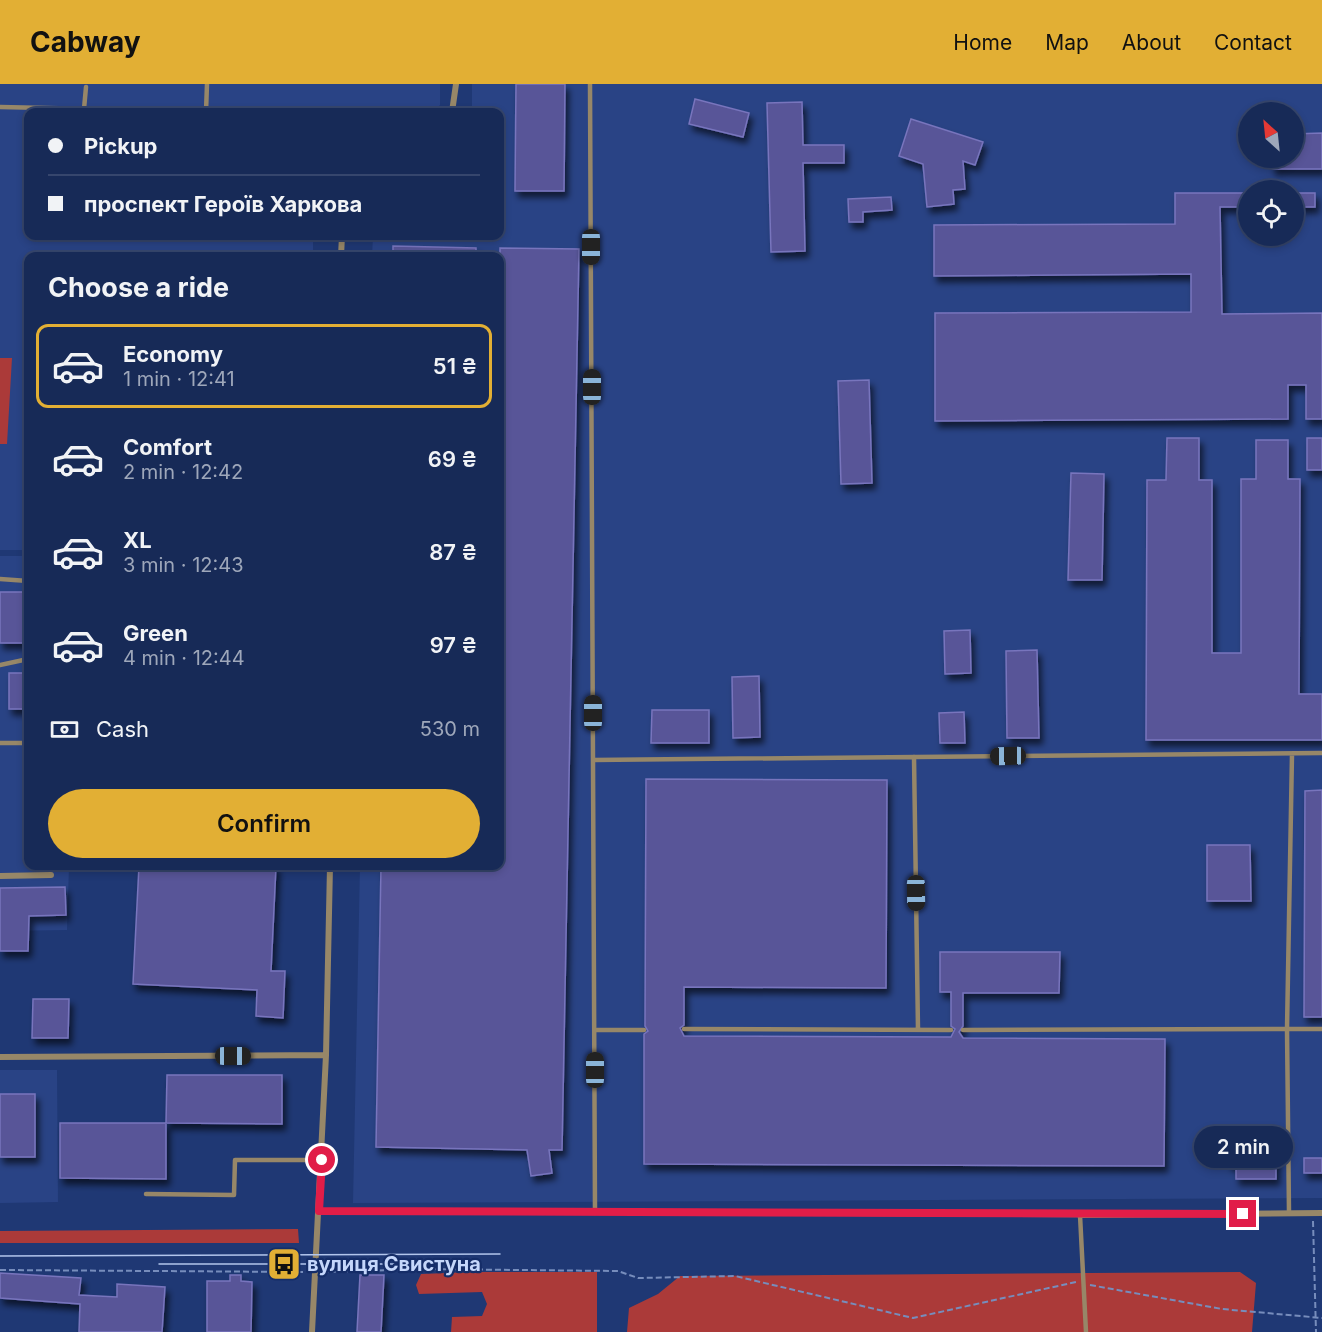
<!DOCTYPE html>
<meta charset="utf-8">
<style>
:root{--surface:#172a57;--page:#243661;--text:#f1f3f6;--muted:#9ea7ba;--line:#36466d;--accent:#e2af34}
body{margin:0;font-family:Inter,sans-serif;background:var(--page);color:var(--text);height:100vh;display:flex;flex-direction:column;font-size:22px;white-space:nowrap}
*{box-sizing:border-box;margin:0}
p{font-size:20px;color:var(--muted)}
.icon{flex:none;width:33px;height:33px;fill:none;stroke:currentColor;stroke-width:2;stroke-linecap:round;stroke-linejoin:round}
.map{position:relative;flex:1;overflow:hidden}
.panel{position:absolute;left:24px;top:168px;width:480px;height:618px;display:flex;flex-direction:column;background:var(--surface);border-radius:12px;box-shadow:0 3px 9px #0003,0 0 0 2px var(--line)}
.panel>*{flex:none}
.banner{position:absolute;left:24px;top:24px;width:480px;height:132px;border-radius:12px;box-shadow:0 3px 9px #0003,0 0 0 2px var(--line);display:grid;align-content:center;height:132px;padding:0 24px;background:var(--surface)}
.needle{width:39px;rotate:333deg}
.tools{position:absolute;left:1238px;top:18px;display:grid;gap:12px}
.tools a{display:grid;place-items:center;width:66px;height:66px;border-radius:50%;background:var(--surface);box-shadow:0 3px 9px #0003,0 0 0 2px var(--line);font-size:30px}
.end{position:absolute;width:27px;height:27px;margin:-14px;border:8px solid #e11d48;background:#fff;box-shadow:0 0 0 3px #fff}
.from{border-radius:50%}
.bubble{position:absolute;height:42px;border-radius:21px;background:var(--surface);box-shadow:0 3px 9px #0003,0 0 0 2px var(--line);font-size:20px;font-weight:600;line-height:42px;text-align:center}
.car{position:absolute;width:18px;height:36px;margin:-18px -9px;border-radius:8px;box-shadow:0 0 4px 2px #0007;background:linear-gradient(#222 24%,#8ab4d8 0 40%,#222 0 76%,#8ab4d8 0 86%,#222 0)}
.banner b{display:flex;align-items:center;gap:21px;height:57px;font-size:22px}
.banner b+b{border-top:2px solid var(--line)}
.banner i{width:15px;height:15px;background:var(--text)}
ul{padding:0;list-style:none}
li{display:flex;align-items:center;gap:18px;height:84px;margin:0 12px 9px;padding:0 12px;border:3px solid transparent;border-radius:12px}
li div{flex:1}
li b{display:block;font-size:22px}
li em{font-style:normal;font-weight:600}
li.current{border-color:var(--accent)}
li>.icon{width:54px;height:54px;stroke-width:1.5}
h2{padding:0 24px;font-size:27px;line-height:72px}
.pay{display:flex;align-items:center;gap:15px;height:66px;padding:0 24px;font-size:22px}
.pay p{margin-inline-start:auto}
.primary-button{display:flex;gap:12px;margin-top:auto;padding:12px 24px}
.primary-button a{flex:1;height:69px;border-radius:36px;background:var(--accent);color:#111;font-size:24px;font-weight:600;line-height:69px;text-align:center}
header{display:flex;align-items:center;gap:36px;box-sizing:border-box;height:84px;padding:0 30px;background:var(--accent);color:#111}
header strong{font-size:28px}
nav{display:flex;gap:33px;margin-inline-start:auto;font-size:21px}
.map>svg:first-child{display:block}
</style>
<header>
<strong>Cabway</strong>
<nav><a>Home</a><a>Map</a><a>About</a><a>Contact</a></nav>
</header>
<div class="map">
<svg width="1322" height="1248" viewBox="0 0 1322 1248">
<defs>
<filter id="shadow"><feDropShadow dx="3.5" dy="6" stdDeviation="3" flood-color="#0009"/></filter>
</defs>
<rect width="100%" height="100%" fill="#1f3874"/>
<!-- built -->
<path fill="#294385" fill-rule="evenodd" d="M0,0H440V21L433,28H28V152H313V172H28V466H0Z
M472,0H1322V1114L353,1119L360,782H500V172H372L373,152H500V28H472ZM1248,28H1293V74H1248ZM1248,106H1293V152H1248Z
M0,472H28V782H69L67,846L0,847Z
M0,986H57L58,1118L0,1119Z"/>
<!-- forest -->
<path fill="#ab3a39" d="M0,274H12L7,360H0Z
M298,1145L299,1159H0V1147Z
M472,1188H597V1248H451L452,1233L482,1232L487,1220L482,1208L419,1210L416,1201L421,1190Z
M1240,1188L1256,1199L1252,1248H627L629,1224L658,1210L680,1192Z"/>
<!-- building -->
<path fill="#585498" stroke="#7875bd" stroke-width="1.5" filter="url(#shadow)" d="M516,0H565L564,107H515Z
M695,15L749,29L743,53L689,40Z
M802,18L803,61H844V79H803L805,167L771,168L767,19Z
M911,35L983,58L975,81L963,77L965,105L953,106L954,120L927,123L923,80L899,72Z
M1322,49V85H1272V74H1293V50Z
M1175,109H1248V123H1220L1222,230L1322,229V335H1306V301H1288V335L935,337V229L1191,228V190L934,192V141L1175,140Z
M1293,109H1315V123H1293Z
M891,113L892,126L863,128V138H849L848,115Z
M393,162L476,164V172H393Z
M500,164L579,165L562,1066H549L552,1089L531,1092L527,1066L376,1063L381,782H500Z
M869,296L872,399L841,400L838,297Z
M1167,354H1199V396H1212V569H1241V395H1256V356H1288V395H1300L1299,610H1322V656H1146L1147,396H1166Z
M1307,354H1322V386H1307Z
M1071,389L1104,390L1102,496H1068Z
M0,508H28V559H0Z
M970,546L971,589L945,590L944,547Z
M1037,566L1039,654H1007L1006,567Z
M9,589H28V625H9Z
M759,592L760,653L733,654L732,593Z
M652,626H709V659H651Z
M964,628L965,659H940L939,629Z
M646,695L887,696L886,904L684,903V941L680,944L684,952L951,953L955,945L951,942V908H940V868H1060L1059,909H963V942L959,948L963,954L1165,955L1164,1082L644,1080V950L648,947L645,942Z
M1322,706V933H1304L1305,707Z
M1207,761H1250L1251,817H1207Z
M139,782H276L271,887H285L283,934L256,932L257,906L133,900Z
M65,803L66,831L29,832L28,867H0V804Z
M33,915H69L68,954H32Z
M167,991H282V1040L166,1039Z
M0,1010H35V1073H0Z
M60,1039H166V1095L60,1094Z
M1250,1041L1251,1070H1276V1095H1236V1080H1229L1228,1042Z
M1304,1074H1322V1089H1304Z
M0,1189L81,1194L79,1211L117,1213V1200L165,1203L162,1248H79L80,1220L0,1214Z
M230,1191H241V1197L252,1198L251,1248H207V1197H230Z
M360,1191H384L381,1248H357Z"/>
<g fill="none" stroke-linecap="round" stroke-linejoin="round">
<!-- path -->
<path stroke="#778dbc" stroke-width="2" stroke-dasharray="6 3" stroke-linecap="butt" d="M1313,1137L1316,1248
M0,1186L306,1188
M324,1188L425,1185L618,1187L638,1194L735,1192L913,1234L1076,1198
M1090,1201L1222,1225L1322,1234"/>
<!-- service -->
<path stroke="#978768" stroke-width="4.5" d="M590,0L595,1129
M0,23L234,28
M84,25L86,3
M206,28L207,0
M0,495L28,497
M0,581L28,575
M0,659H28
M1292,670L1287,945H1322
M914,673L918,946
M593,676L1322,669
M684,945L951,946
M597,946H644
M963,946L1287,945L1289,1129
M146,1110L234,1111L235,1076H322
M319,1127L1080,1131L1086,1248"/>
<!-- minor -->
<path stroke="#978768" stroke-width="6" d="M452,28L456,0
M341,172L342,152
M0,792L51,791
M0,973L326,971
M1080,1131L1322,1129
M312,1248L326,971L330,782"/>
<!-- tram -->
<path stroke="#b2c5ec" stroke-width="1.5" d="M0,1172L500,1170
M159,1180H400"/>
</g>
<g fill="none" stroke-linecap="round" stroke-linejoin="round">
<!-- route -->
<path stroke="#e11d48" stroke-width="8" d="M322,1076L319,1127L1243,1130"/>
</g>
<!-- icons -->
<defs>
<symbol id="bus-square" viewBox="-11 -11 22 22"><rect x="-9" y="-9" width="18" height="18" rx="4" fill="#e2af34" stroke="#152d68"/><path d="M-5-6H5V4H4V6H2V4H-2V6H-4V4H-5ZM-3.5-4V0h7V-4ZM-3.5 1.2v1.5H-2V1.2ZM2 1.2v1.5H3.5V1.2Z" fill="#111"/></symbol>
</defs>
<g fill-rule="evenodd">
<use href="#bus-square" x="265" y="1161" width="38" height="38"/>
</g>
<g text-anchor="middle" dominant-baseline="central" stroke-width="4.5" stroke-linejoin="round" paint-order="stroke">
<!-- poi labels -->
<g font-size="20" font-weight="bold" fill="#c5d7fb" stroke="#152d68" text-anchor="start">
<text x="307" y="1180">вулиця Свистуна</text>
</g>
</g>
</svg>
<div class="tools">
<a><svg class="needle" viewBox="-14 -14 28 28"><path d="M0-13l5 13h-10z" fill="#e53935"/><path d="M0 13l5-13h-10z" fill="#9ea7ba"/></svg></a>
<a><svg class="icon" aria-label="locate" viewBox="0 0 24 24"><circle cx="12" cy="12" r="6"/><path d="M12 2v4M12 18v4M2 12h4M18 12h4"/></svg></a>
</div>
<i class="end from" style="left:322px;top:1076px"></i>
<i class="end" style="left:1243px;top:1130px"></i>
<div class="bubble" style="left:1194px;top:1042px;width:99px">2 min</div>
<i class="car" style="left:591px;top:163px;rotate:180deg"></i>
<i class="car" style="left:592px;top:303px;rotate:0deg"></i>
<i class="car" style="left:593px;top:629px;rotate:0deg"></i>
<i class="car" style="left:1008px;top:672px;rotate:269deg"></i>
<i class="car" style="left:916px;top:809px;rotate:179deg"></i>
<i class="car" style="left:233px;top:972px;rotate:90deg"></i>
<i class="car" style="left:595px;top:986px;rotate:0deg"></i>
<div class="banner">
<b><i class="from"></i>Pickup</b>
<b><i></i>проспект Героїв Харкова</b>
</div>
<section class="panel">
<h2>Choose a ride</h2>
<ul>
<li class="current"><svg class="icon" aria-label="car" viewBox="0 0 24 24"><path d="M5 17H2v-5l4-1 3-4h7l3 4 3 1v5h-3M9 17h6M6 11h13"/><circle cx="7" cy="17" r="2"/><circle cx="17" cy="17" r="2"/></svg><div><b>Economy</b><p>1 min · 12:41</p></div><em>51 ₴</em></li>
<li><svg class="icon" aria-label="car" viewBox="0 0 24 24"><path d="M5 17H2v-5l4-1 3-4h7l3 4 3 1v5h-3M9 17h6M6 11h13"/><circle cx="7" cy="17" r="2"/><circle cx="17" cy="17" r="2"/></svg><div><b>Comfort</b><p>2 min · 12:42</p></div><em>69 ₴</em></li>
<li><svg class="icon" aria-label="car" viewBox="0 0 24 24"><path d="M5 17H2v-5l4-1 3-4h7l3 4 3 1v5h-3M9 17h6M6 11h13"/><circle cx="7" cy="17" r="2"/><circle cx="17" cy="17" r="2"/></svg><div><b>XL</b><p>3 min · 12:43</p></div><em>87 ₴</em></li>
<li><svg class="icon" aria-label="car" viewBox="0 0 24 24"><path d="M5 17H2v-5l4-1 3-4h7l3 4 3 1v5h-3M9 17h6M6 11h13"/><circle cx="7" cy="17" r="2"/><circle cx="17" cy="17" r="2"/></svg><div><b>Green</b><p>4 min · 12:44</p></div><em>97 ₴</em></li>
</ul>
<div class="pay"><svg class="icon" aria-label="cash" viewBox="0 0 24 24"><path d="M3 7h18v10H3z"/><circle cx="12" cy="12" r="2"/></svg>Cash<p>530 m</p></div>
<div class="primary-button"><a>Confirm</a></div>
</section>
</div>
